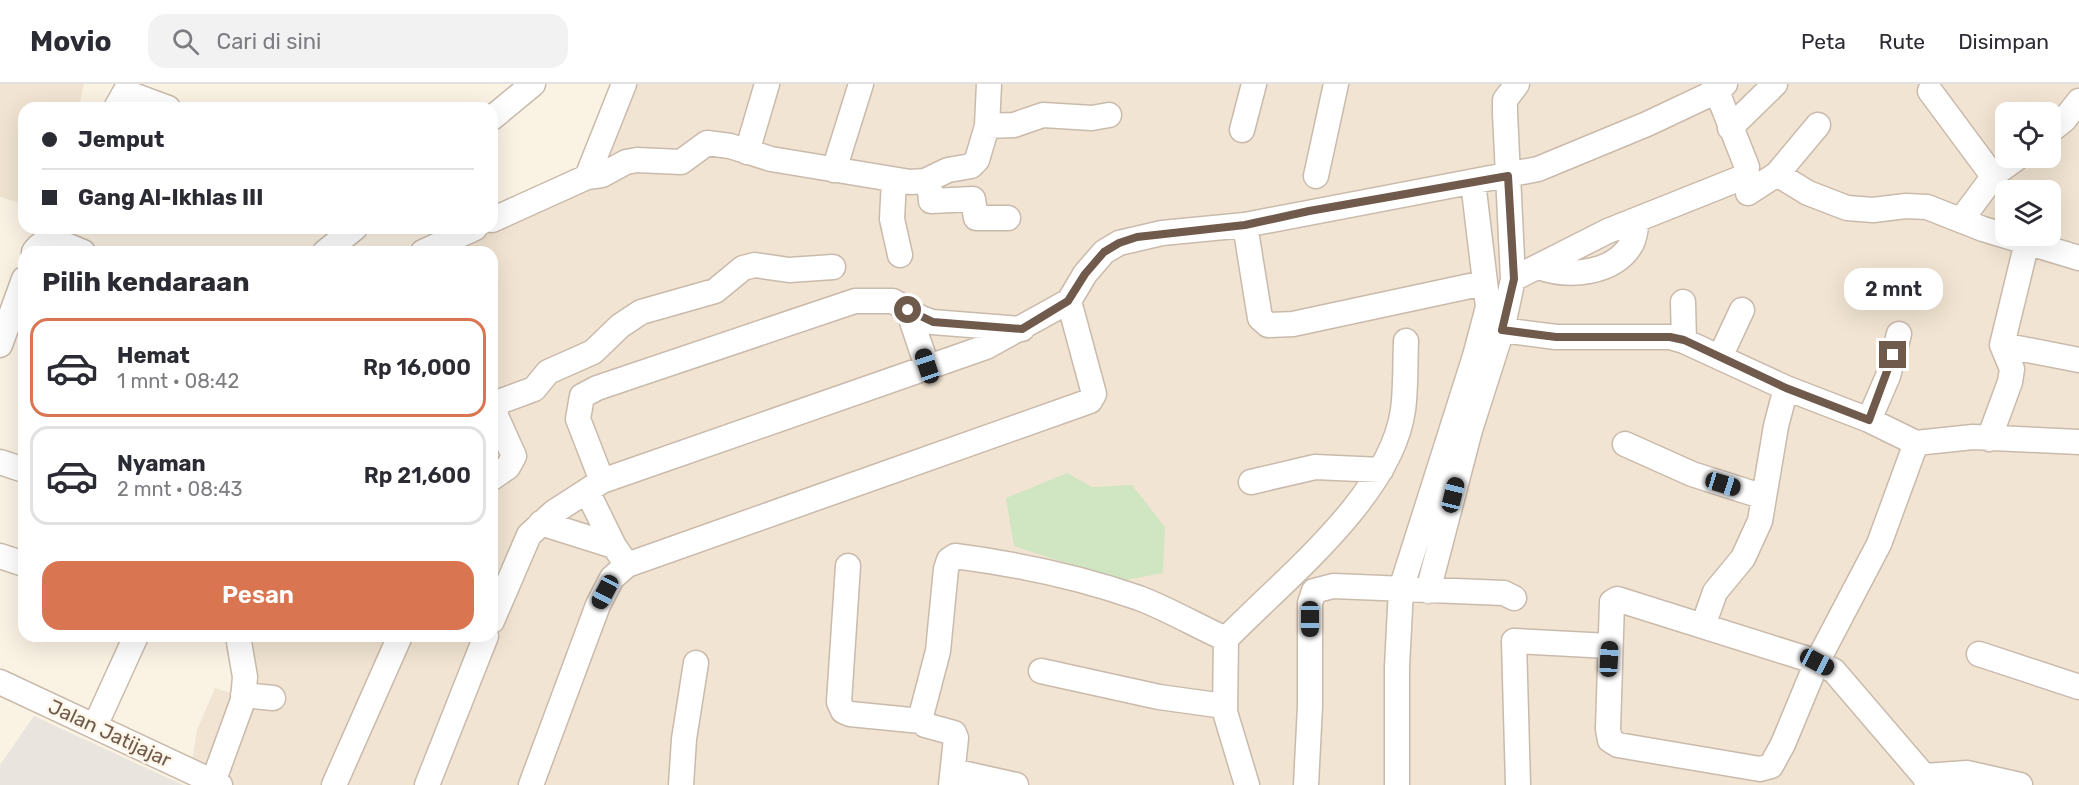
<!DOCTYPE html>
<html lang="id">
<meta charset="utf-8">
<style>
:root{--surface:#fff;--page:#f2f2f3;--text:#2b2b33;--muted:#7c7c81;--line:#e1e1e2;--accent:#da7552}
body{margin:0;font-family:Rubik,sans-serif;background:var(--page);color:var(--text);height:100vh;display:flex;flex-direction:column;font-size:22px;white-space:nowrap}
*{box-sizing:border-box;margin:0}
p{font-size:20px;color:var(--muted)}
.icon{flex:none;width:33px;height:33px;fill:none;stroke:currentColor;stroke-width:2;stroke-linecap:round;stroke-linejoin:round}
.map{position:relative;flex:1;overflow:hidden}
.panel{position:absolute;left:18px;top:162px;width:480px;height:396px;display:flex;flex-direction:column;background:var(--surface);border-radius:18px;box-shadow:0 6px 24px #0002}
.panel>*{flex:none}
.hud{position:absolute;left:18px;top:18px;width:480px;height:132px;border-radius:18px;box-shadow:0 6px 24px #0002;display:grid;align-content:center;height:132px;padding:0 24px;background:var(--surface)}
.tools{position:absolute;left:1995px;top:18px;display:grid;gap:12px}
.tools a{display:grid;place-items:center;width:66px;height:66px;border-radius:12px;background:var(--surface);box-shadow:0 6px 24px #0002;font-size:30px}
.end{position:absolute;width:27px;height:27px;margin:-14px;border:8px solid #705a4c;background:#fff;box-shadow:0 0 0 3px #fff}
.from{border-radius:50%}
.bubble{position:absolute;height:42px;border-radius:18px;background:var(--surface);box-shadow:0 6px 24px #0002;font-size:20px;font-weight:600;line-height:42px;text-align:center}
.car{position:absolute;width:18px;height:36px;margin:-18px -9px;border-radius:8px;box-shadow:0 0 4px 2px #0007;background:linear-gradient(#222 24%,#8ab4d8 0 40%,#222 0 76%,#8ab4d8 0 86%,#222 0)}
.hud b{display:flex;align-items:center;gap:21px;height:57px;font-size:22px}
.hud b+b{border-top:2px solid var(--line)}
.hud i{width:15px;height:15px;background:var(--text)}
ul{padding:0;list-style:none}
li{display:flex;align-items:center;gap:18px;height:99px;margin:0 12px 9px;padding:0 12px;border:3px solid var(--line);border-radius:18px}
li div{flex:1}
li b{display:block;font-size:22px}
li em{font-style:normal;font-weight:600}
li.active{border-color:var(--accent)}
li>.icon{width:54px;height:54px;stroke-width:1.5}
h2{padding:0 24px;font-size:27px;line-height:72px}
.action{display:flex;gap:12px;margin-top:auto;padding:12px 24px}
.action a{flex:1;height:69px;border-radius:18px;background:var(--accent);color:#fff;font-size:24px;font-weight:600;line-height:69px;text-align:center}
header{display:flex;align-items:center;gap:36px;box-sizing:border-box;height:84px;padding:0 30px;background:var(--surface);border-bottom:2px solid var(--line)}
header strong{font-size:28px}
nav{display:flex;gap:33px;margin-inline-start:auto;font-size:21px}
.search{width:420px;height:54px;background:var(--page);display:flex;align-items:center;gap:15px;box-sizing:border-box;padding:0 21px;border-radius:18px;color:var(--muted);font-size:22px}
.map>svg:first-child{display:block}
</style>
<header>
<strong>Movio</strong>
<div class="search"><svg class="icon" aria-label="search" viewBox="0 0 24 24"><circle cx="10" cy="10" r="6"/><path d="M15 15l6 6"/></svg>Cari di sini</div>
<nav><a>Peta</a><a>Rute</a><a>Disimpan</a></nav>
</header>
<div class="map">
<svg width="2079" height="701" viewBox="0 0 2079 701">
<rect width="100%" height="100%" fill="#faf2e3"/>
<!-- residential -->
<path fill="#f1e4d2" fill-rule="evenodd" d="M0,0H84L79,24H24V120L0,113Z
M621,0H2079V701H226L191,684L197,646L215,604L243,613L247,552H492V168H417L594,83ZM2006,28H2050V74H2006ZM2006,106H2050V152H2006Z"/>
<!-- industrial -->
<path fill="#eae4de" d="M34,632L183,701H0V681Z"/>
<!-- green -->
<path fill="#d0e6c3" d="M1067,389L1092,403L1132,401L1165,443L1163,489L1121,497L1014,462L1006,414Z"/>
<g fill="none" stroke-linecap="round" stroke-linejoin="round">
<defs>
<path id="minor" d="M1930,7L1993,92
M116,24L125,8L168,24
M492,34L533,0
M987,42L989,0
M1730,44L1775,0
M1242,46L1254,0
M2050,47L2064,36L2079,17
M747,68L767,0
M834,86L861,0
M1777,90L1808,109L1847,124L1873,126L1906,122L1927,123L1983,145L2079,174
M1316,92L1336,0
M587,93L602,91L626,78L637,76L681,78L707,59L730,62L771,75L910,98L925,97L948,86L971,82L977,76L987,42L1014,41L1043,31L1092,34L1109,31
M894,96L892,135L900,171
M929,96L931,117L973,115L976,134H1008
M1748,109L1777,90L1818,41
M492,136L587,93L624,0
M1961,136L1996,89L2017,74
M1245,141L1260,234L1268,241L1293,240L1484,199
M34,168C48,148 64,161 83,168
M325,168L355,144
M423,168L475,144
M1539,183C1569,194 1615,190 1632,159C1635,153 1636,143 1637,136
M1513,195L1608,147L1746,92L1747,83L1714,0
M1683,218L1684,257
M908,226L927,282
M1502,246L1556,253H1670L1684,257L1786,304L1869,336L1916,359L1973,353L2079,358
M0,261L24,195
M2002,261L2079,276
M1720,273L1742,226
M1869,336L1888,292L1899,250
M1989,355L2010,298L2012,285L2002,261L2027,158
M1916,359L1879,460L1817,578L1783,660L1771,682L1760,685L1618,661L1610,656L1608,645L1612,518L1617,515L1817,578L1834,587L1924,692L1928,701
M1625,360L1692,390L1764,413
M0,378L24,386
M492,394L508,383L514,372L495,330L499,318L534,305L548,288L593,268L620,242L641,228L715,207L743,184L755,181L789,186L833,183
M602,397L578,335L582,312L597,304L855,217H893L921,234L932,238L1022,245
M1251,398L1315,383L1381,386
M587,407L614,462L627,481
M541,439L614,462
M0,472L24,480
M848,482L839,618L843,627L850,630L921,637
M1428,507L1470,346L1502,246L1513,195L1505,29V16L1517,0
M492,537L529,451L554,428L602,397L986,263L1069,217L1085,190L1104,168L1119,159L1162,149L1245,141L1538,85L1647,40L1717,7L1725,0
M1703,542L1715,508L1743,474L1760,437L1776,342L1786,304
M1979,570L2079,603
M1041,587L1159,613L1224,622
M0,598L220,701
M243,611L273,614
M95,642L136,552
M953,687L1016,701
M1924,692L1967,689L2020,701
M212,701L243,616L245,593L238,552
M334,701L400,552
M427,701L486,552
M531,701L598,521L612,494L627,481L1090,317L1094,310L1069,217
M681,701L684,655L696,579
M951,701L956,654L954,649L925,641L921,632L938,567L946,485L949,476L955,472C1017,480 1079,493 1139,514C1168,525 1197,542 1226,555
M1247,701L1225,628L1226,555C1284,495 1391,412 1403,326C1406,304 1405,280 1406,257
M1306,701L1310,622V519L1314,507L1333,502L1504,509L1514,514
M1397,701V583L1401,505L1475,272L1488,223L1473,98
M1518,701L1514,557L1609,562"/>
</defs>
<!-- minor casing -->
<use href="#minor" stroke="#cabaab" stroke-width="27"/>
<!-- minor -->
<use href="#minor" stroke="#fff" stroke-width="24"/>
</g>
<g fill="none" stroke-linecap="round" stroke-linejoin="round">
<!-- route -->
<path stroke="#705a4c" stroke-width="8" d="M908,226L933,238L1022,245L1068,217L1085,190L1104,168L1119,159L1137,153L1245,141L1309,127L1508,92L1514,195L1502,246L1556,253H1670L1684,256L1786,304L1869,336L1893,271"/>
</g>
<g text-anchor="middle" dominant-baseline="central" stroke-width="5" stroke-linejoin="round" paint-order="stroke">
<!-- street labels -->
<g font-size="20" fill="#705a4c" stroke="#fdf6e9">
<text transform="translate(110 649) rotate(25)">Jalan Jatijajar</text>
</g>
</g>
</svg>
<div class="tools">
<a><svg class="icon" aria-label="locate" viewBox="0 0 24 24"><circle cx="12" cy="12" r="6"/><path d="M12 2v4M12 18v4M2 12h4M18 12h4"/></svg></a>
<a><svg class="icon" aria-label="layers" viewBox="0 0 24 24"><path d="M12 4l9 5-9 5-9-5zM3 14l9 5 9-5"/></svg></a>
</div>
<i class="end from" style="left:908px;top:226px"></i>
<i class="end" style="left:1893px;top:271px"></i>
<div class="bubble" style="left:1844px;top:184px;width:99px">2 mnt</div>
<i class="car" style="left:927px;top:282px;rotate:341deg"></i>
<i class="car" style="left:1723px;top:400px;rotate:107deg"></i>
<i class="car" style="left:1453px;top:411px;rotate:14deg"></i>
<i class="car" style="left:605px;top:508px;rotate:208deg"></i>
<i class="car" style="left:1310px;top:535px;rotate:180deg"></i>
<i class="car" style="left:1609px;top:575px;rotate:3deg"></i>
<i class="car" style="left:1817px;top:578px;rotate:118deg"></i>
<div class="hud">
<b><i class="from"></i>Jemput</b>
<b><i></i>Gang Al-Ikhlas III</b>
</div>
<section class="panel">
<h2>Pilih kendaraan</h2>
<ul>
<li class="active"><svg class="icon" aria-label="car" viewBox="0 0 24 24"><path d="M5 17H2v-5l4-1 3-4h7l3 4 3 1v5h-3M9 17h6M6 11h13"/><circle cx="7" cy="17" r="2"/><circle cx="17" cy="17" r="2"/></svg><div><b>Hemat</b><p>1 mnt · 08:42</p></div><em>Rp 16,000</em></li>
<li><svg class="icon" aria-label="car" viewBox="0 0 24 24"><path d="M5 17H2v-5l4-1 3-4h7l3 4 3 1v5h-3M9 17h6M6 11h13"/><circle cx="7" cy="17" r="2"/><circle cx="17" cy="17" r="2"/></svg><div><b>Nyaman</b><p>2 mnt · 08:43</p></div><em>Rp 21,600</em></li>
</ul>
<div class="action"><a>Pesan</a></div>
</section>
</div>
